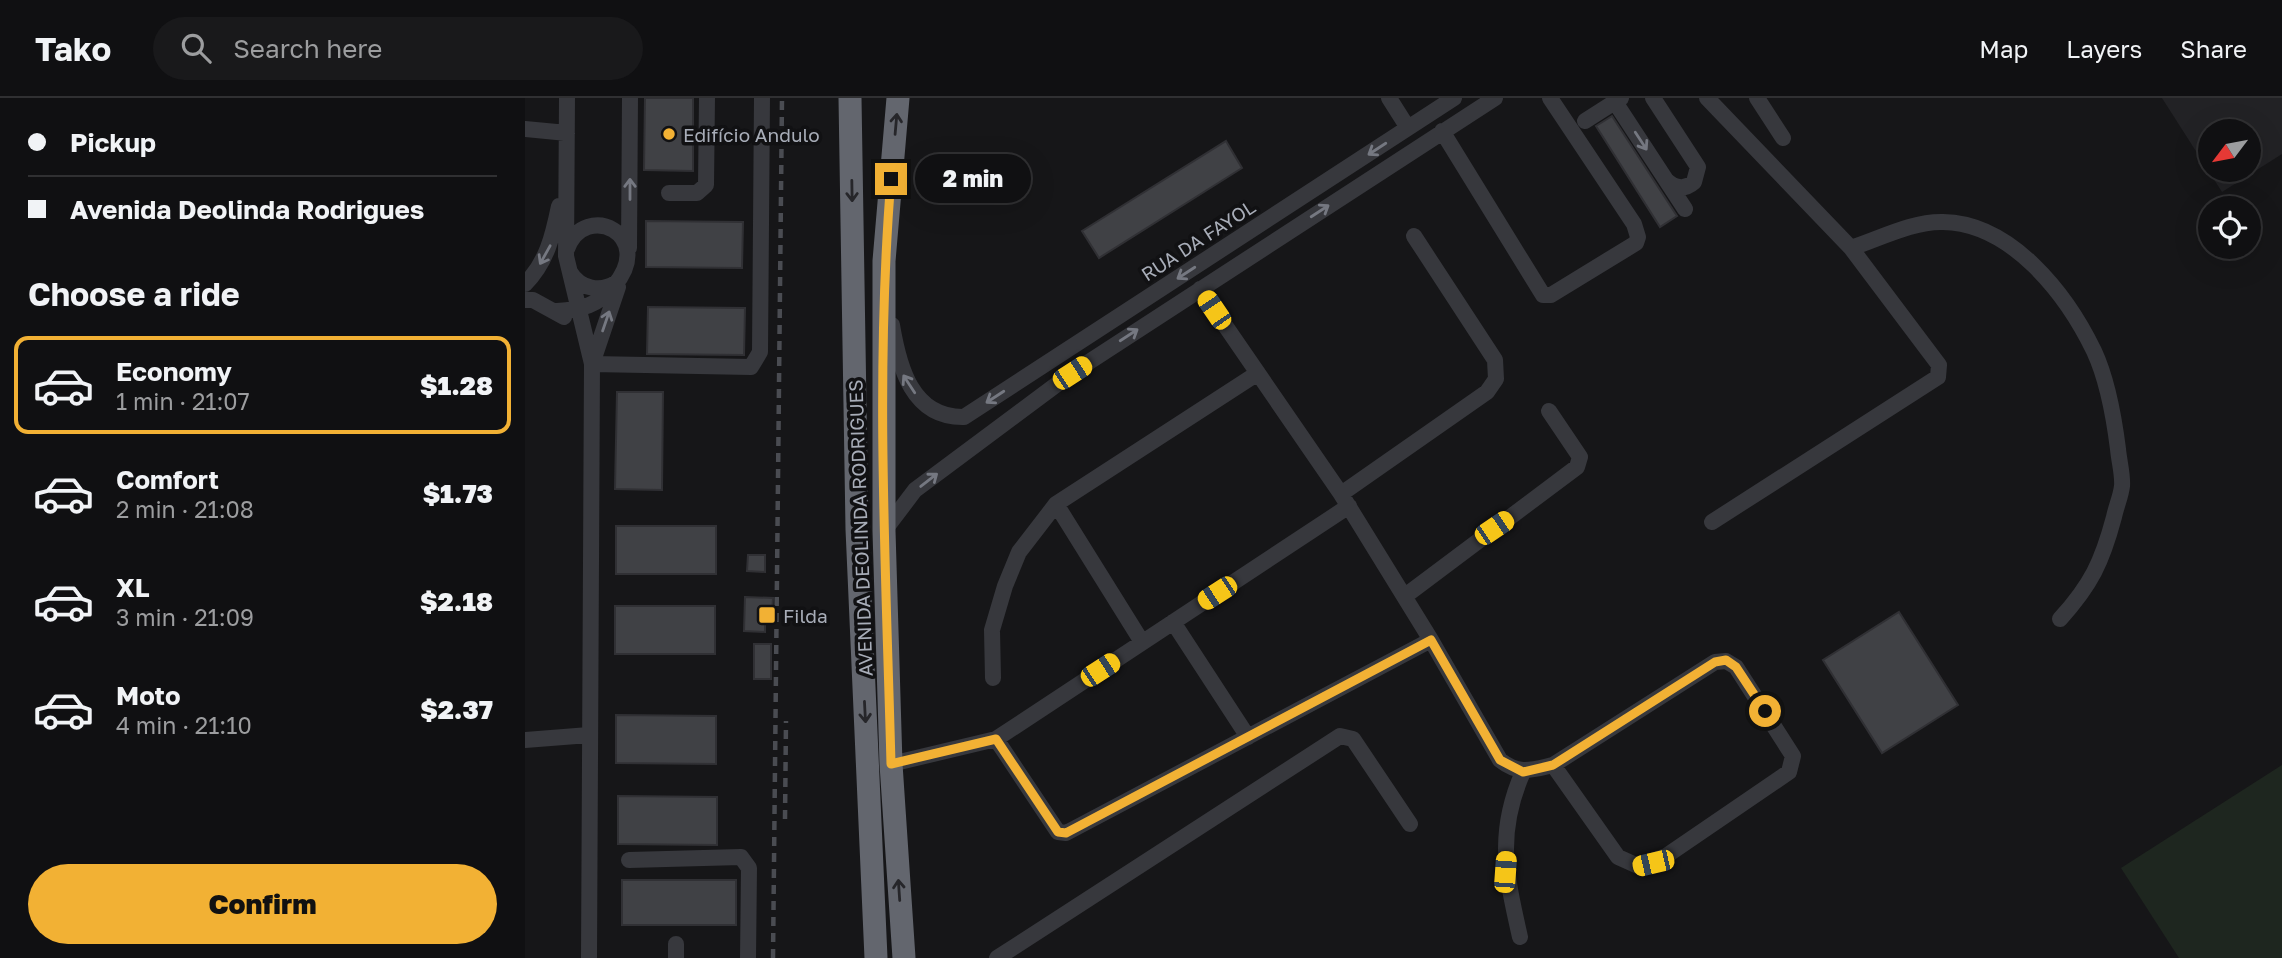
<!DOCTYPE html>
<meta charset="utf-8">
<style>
:root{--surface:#101012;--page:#19191b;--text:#f1f3f6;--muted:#9c9d9f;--line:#303032;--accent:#f2b134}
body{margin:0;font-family:"Golos Text",sans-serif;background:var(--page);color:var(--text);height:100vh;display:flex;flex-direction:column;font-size:26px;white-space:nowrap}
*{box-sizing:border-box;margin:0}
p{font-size:23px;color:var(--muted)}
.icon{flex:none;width:38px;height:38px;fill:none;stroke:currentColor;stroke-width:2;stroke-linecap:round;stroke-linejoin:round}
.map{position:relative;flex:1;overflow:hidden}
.panel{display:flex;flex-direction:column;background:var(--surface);width:525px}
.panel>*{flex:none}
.top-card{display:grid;align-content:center;height:154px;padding:0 28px;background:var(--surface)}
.needle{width:46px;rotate:238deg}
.controls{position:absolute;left:1673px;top:21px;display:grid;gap:14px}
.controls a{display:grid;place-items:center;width:63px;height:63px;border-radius:50%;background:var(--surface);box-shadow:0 7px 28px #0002,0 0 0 2px var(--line);font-size:35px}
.end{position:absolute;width:32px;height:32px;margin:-16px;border:9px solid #f2b134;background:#111;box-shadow:0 0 0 4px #111}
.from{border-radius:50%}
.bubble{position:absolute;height:49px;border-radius:24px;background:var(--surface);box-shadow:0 7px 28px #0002,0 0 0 2px var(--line);font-size:23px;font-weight:800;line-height:49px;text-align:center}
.car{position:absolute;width:21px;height:42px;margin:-21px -10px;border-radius:9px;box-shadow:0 0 5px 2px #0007;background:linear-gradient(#f5c518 24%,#345 0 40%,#f5c518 0 76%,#345 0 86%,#f5c518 0)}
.top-card b{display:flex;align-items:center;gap:24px;height:66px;font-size:26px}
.top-card b+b{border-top:2px solid var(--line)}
.top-card i{width:18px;height:18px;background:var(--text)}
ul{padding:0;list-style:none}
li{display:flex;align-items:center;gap:21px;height:98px;margin:0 14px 10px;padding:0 14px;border:4px solid transparent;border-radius:14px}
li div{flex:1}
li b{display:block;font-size:26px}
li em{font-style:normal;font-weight:800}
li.on{border-color:var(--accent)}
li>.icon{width:63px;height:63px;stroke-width:1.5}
h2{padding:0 28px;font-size:32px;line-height:84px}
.button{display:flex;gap:14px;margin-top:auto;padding:14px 28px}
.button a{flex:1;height:80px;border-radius:42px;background:var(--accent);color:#111;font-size:28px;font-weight:800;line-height:80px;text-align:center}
header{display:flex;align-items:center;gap:42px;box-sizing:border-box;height:98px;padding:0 35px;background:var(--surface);border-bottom:2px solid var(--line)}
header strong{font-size:33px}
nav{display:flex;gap:38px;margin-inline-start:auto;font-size:24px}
.search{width:490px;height:63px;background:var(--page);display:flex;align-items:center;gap:18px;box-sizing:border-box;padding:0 24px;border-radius:38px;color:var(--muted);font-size:26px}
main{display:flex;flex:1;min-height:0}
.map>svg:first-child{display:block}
</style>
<header>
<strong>Tako</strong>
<div class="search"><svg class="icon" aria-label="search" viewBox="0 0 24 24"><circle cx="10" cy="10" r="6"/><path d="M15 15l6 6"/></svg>Search here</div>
<nav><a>Map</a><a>Layers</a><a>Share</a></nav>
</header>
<main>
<section class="panel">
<div class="top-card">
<b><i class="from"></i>Pickup</b>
<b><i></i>Avenida Deolinda Rodrigues</b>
</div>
<h2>Choose a ride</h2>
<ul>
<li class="on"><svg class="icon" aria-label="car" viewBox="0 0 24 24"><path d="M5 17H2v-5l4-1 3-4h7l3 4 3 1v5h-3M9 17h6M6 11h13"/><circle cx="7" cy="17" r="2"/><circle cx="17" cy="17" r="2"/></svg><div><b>Economy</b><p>1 min · 21:07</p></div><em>$1.28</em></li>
<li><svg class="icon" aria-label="car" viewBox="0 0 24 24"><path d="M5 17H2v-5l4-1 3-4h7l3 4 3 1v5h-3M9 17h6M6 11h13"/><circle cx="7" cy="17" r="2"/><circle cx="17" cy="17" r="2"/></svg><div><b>Comfort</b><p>2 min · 21:08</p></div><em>$1.73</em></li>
<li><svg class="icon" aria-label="car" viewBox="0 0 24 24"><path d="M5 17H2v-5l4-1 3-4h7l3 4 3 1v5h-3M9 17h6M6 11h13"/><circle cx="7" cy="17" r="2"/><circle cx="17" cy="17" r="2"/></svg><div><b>XL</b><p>3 min · 21:09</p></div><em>$2.18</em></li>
<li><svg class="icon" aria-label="car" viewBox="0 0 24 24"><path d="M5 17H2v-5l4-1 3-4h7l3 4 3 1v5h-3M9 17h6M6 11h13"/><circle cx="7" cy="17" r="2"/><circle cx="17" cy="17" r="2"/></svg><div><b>Moto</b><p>4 min · 21:10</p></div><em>$2.37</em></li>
</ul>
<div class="button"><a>Confirm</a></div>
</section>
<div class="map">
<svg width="1757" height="860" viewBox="0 0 1757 860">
<rect width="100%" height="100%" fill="#161618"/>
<!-- built -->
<path fill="#222225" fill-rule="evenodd" d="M1637,0H1757V56L1697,94ZM1685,33H1724V72H1685Z"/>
<!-- green -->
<path fill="#1e261f" d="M1757,667V860H1654L1596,770Z"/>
<!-- building -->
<path fill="#404145" stroke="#303034" stroke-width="2" d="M120,0H168V73L119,72Z
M1087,18L1152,118L1135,129L1071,28Z
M701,43L717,70L574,160L557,133Z
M121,123L218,124L217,170L121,169Z
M123,209L220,210L219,257L122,256Z
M92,294H138L137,392L90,391Z
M91,428H191V476H91Z
M223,457H240V474L222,473Z
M220,499L248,500L247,516H240V534L219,533Z
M90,508H190V556H90Z
M1374,514L1433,607L1357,655L1298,562Z
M229,546H246V581H229Z
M91,617L191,618V666L91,665Z
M93,698L192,699V747L93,746Z
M97,782H211V827H97Z"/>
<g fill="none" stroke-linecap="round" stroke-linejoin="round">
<!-- minor -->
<path stroke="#37383d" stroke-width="16" d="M42,0L41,158L67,266L64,860
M864,0L883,30
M1128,0L1173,69L1169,84C1160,92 1150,91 1141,82
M1182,0L1326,150L1414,267L1413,279L1187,424
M1232,0L1258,40
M1090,4L1160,111
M1060,23L1096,0
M0,31L42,35
M917,33L1018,197H1026L1111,145L1113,139L1109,126L1025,0
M144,95H172L181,87L182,0
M104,150L105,0
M1326,150C1354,141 1388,123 1418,124C1487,125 1542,197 1569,253C1583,283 1589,319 1593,351C1594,363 1598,377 1597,388C1596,398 1591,409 1589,419C1577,464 1566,487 1535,521
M45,174C55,191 76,195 92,184
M0,186C22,164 28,137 34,108
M675,191L816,396L906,542L975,662C994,677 1006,672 1028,667L1190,564L1201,563L1211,569L1268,658L1264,674L1141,758L1113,768L1093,759L1028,667
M0,202H8L39,219
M32,213C56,212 74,207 89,188C132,137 60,102 42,151
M367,227C374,269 387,320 439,319L929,0
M67,266L226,269L235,254L237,0
M67,266L93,189
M816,396L962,294L971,281L970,262L889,138
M531,406L617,544
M359,433L390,392L547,275L970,0
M880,498L1052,369L1055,359L1024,313
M648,524L723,639
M468,580L467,532L480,488L494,454L531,406L733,275
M471,641L533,734L541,735L906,542
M0,642L64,637
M366,666L471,641L824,408
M104,762L216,759L224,770L223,860
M995,839C981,777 971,735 998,674
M151,860V846
M472,860L815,638L828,641L885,726"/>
<!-- highway -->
<path stroke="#63666e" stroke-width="23" d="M325,0L332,431L351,860
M373,0L359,163V433L366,666L379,860"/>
<!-- rail -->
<path stroke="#4a4c52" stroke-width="4.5" stroke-dasharray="9 7" stroke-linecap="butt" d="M260,721L261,623
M248,860L257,0"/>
</g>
<!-- one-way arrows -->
<defs><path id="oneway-shaft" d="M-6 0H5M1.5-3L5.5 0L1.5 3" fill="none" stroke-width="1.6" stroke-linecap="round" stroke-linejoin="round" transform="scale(1.75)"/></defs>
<g stroke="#26262a">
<use href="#oneway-shaft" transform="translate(371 26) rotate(-85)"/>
<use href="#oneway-shaft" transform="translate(327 93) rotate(89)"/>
<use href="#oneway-shaft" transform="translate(340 614) rotate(87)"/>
<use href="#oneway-shaft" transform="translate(374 792) rotate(-94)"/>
</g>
<g stroke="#757881">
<use href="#oneway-shaft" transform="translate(1116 43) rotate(57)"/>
<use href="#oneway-shaft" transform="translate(852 51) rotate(147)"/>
<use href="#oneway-shaft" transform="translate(105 91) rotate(-90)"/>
<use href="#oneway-shaft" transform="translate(795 113) rotate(-33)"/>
<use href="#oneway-shaft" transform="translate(20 157) rotate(119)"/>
<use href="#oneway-shaft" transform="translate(661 175) rotate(147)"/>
<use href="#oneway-shaft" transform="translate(81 223) rotate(-71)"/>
<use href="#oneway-shaft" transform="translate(604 237) rotate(-33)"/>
<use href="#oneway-shaft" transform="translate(384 286) rotate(-123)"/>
<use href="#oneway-shaft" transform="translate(470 299) rotate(147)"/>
<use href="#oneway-shaft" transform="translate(404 382) rotate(-38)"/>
</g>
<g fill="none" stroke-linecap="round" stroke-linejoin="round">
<!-- route -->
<path stroke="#f2b134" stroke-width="9" d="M366,81C350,275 361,472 366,666L471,641L533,734L541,735L906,542L975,662L998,674L1028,667L1190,564L1201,562L1211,569L1240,613"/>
</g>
<!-- markers -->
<g fill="#f2b134" stroke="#111113" stroke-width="2.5">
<circle cx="144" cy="36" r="7"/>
<rect x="233" y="508" width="18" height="18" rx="3.5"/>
</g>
<g text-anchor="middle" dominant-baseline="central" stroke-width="7" stroke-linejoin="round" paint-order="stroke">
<!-- poi labels -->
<g font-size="19" fill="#a8adb8" stroke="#111113" text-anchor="start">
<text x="158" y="36">Edifício Andulo</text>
<text x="258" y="517">Filda</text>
</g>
<!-- street labels -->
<g font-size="19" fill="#a8adb8" stroke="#111113">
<text transform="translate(673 142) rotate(-33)">RUA DA FAYOL</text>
<text transform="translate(335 430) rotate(-92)">AVENIDA DEOLINDA RODRIGUES</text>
</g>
</g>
</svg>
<div class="controls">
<a><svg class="needle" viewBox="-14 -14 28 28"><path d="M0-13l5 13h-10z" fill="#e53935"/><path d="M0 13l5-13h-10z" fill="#9c9d9f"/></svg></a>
<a><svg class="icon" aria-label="locate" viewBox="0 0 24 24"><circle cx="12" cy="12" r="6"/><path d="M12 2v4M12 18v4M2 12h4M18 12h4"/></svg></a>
</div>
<i class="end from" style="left:1240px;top:613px"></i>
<i class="end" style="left:366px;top:81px"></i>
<div class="bubble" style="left:390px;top:56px;width:116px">2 min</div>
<i class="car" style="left:689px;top:212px;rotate:326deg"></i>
<i class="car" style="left:547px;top:275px;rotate:57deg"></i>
<i class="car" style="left:969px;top:430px;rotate:56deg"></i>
<i class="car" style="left:692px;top:495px;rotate:237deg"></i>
<i class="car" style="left:575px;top:572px;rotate:57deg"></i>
<i class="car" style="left:1128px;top:765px;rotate:257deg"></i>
<i class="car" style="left:980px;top:774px;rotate:4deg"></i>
</div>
</main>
